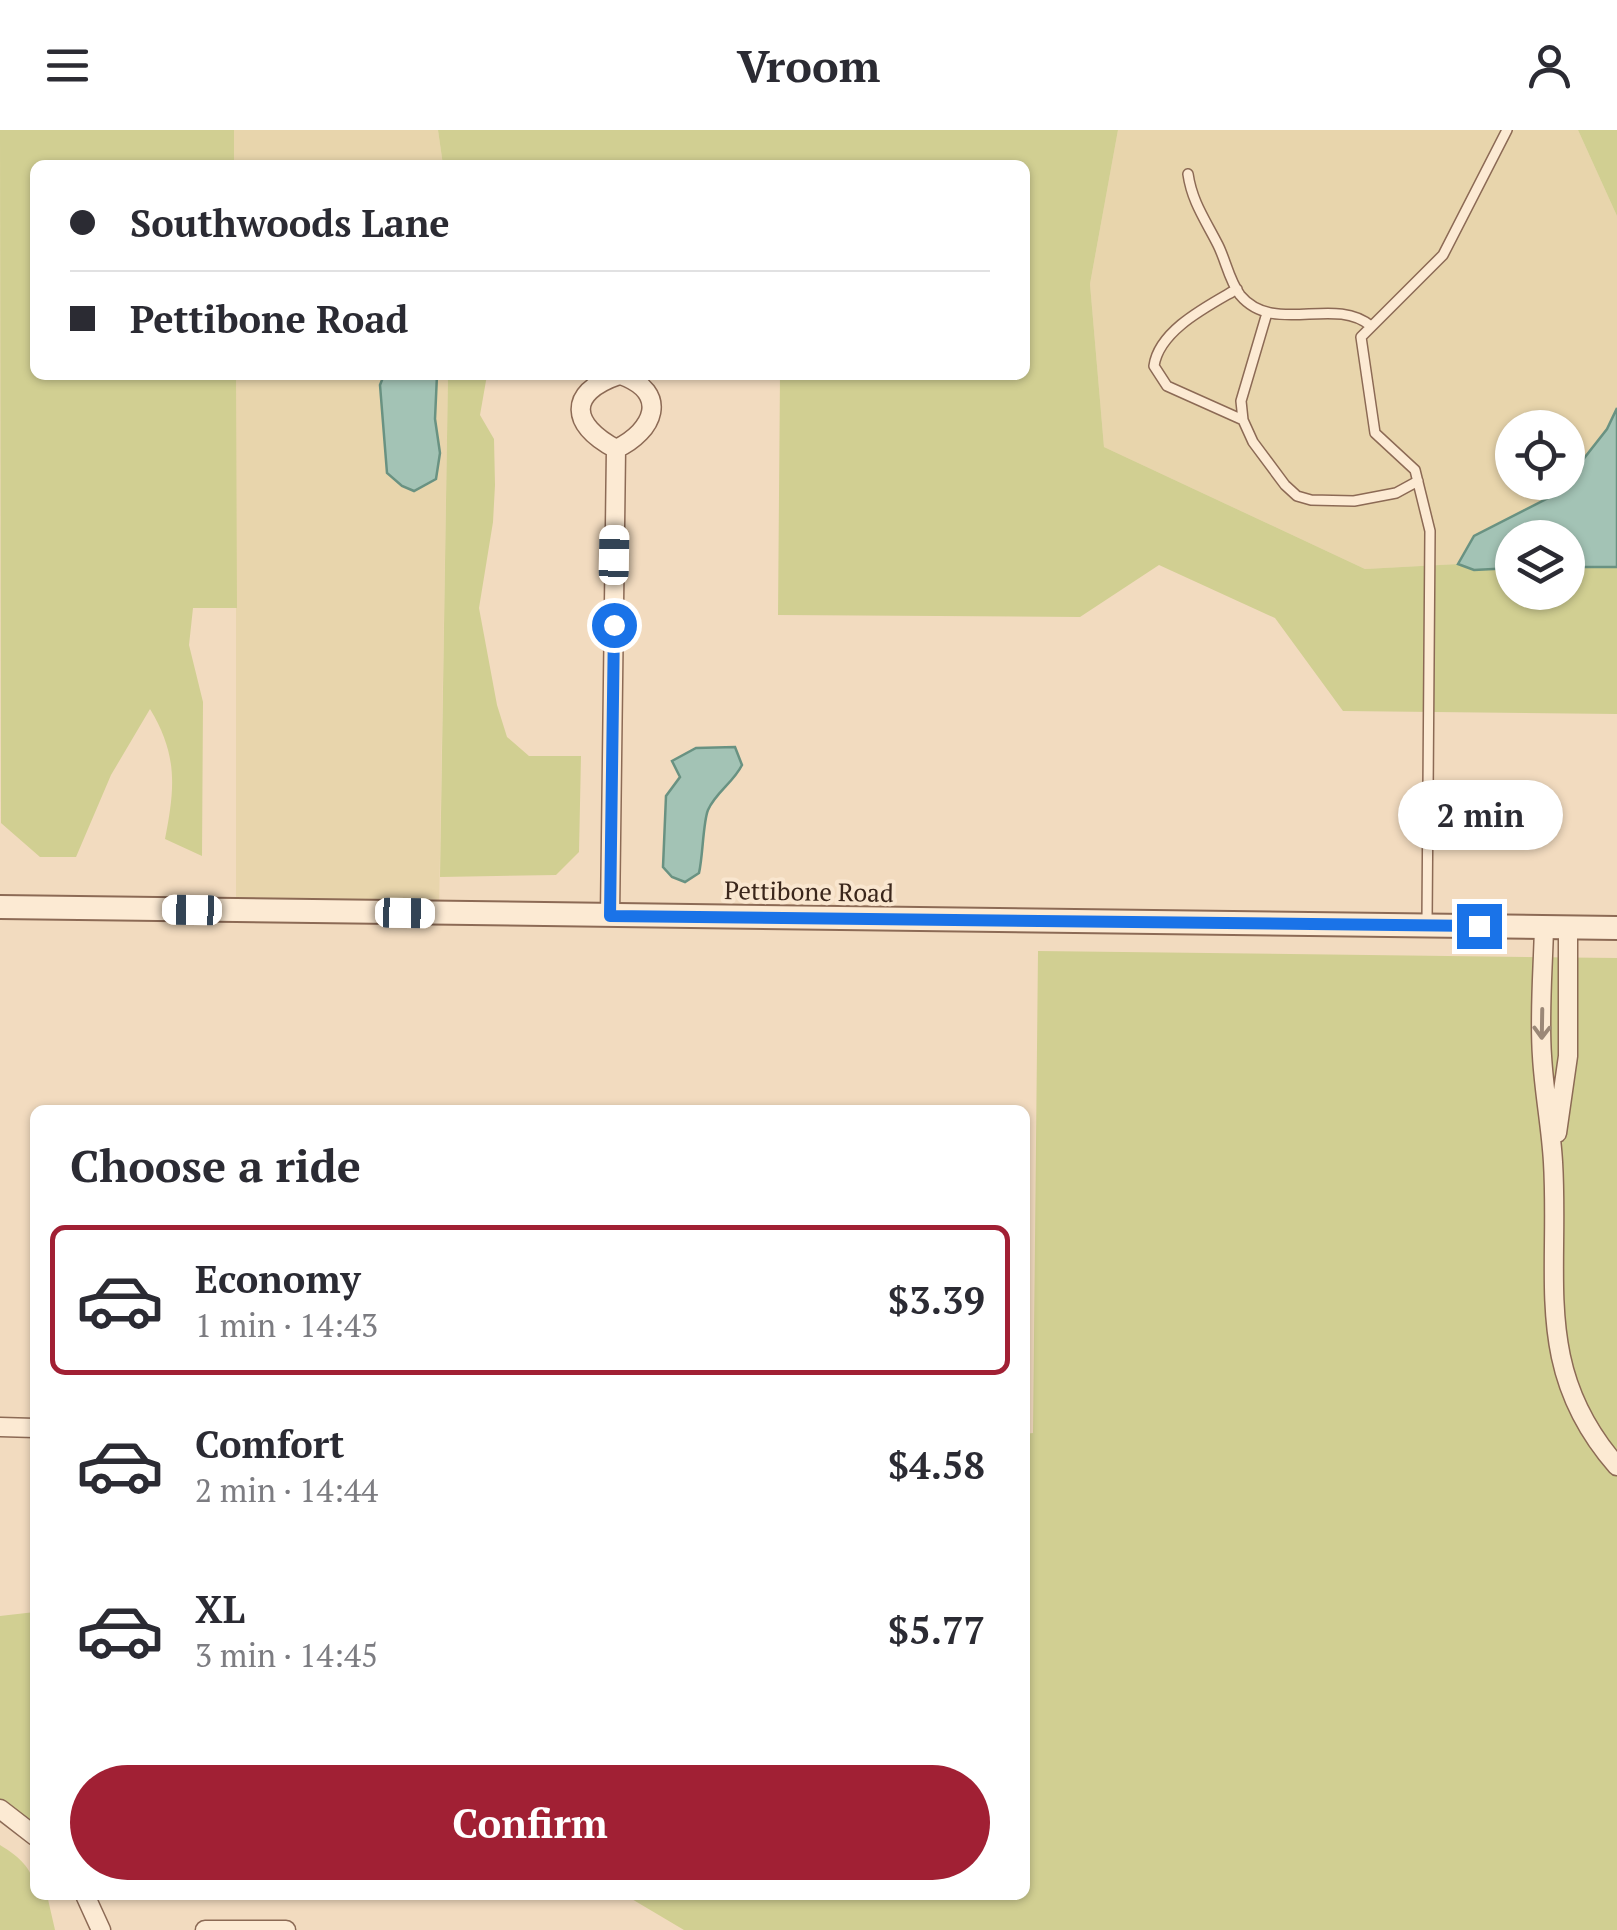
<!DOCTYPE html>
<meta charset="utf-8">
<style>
:root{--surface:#fff;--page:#f7f7f7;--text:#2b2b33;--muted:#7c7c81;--line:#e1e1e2;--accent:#a12034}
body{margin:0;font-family:"PT Serif",serif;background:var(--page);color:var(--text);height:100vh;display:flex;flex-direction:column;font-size:38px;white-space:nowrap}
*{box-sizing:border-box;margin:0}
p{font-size:32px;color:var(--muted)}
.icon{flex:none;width:55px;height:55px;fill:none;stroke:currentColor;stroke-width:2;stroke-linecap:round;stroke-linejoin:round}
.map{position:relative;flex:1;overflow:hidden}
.sheet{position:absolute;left:30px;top:975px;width:1000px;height:795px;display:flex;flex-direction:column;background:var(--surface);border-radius:15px;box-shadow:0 2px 8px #0004}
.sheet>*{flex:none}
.banner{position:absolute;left:30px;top:30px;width:1000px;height:220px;border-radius:15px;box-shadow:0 2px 8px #0004;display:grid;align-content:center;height:220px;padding:0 40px;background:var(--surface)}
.tools{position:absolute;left:1495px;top:280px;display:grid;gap:20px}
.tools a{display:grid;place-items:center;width:90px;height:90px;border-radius:50%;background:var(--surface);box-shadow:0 2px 8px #0004;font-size:50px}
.end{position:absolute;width:45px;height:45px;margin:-22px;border:12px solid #1a73e8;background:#fff;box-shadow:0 0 0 5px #fff}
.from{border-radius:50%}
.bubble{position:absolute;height:70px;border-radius:35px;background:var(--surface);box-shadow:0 2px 8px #0004;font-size:32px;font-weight:700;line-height:70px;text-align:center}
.car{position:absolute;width:30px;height:60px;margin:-30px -15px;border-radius:12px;box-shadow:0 0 8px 2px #0007;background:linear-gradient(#fff 24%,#345 0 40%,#fff 0 76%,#345 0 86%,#fff 0)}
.banner b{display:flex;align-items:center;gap:35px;height:95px;font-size:38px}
.banner b+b{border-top:2px solid var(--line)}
.banner i{width:25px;height:25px;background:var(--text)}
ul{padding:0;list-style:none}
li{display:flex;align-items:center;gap:30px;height:150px;margin:0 20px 15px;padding:0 20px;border:5px solid transparent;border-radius:15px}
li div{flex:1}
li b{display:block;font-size:38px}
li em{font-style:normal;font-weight:700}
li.selected{border-color:var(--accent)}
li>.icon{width:90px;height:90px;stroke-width:1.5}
h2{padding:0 40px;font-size:45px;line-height:120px}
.cta{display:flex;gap:20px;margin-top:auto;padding:20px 40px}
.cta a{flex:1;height:115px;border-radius:60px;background:var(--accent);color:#fff;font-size:40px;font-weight:700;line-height:115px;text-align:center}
header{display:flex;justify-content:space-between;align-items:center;height:130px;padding:0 40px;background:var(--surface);font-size:45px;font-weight:700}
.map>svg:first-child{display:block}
</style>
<header><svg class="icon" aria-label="menu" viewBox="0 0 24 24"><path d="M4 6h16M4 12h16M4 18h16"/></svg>Vroom<svg class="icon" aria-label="person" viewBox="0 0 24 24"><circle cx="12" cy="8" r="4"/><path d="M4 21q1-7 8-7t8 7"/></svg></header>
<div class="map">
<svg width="1617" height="1800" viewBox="0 0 1617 1800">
<rect width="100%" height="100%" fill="#f2dbbf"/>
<!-- farmland -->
<path fill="#e8d5ac" d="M234,0H438L443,35H234Z
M1118,0H1578L1617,86V278L1607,299L1568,349V298H1512V352L1565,353L1556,364L1474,406L1458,434L1365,439L1104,317L1090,154Z
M236,245H448L439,784L236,781Z"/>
<!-- green -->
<path fill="#d1cf92" d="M0,0H234V35H35V245H236L237,478H193L189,515L203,572L202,726L165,709C175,658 178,625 150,579L111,645L76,727H40L1,693Z
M438,0H1118L1090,154L1104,317L1365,439L1458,434L1474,440L1512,438V462H1568V437H1617V584L1343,581L1275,488L1159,435L1080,487L778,485L780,245H1025V35H443Z
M1578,0H1617V86Z
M448,245H487L480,285L494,309L495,355L493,392L479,478L497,575L507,607L529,626H581L579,722L556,745L440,747Z
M1038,821L1617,828V1800H684L625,1765H1025V1304L1033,1303Z
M35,1482V1696L0,1679V1486Z
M0,1715C21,1728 35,1740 35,1765H47L55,1800H0Z"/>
<!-- water -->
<path fill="#a3c3b5" stroke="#699282" stroke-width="2.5" d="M384,245H437L435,289L440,323L436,349L414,361L402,356L387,343L380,255Z
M1617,278V437H1568V408H1512V438L1474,440L1458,434L1474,406L1556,364L1607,299Z
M735,617L742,635C733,653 716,662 708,680C703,692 703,726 699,743L685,752L672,747L663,737L666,666L680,647L672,631L696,618Z"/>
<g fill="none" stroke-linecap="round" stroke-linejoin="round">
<defs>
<path id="service" d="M1188,44C1192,72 1206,91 1218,115C1226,131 1229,150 1240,165C1274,206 1334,165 1371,196
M1237,159C1208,176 1159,200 1154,236L1167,256L1243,290
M1267,183L1241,271L1243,290L1253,312L1285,355L1297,366L1311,370L1354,371L1396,363L1418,351
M1427,792L1430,401L1415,340L1375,303L1361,207L1443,125L1507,0"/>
<path id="minor" d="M616,319C571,295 566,263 619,245
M616,319C654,301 670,263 621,245
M610,786L616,319
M1544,797C1543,840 1539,884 1542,926C1544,962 1551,997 1553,1032C1560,1149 1532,1239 1617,1336
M1557,1003L1568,926V797
M0,1297L35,1298
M0,1679L35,1706
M85,1765L101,1800
M205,1800H286"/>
<path id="tertiary" d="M0,777L1617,798"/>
</defs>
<!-- service casing -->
<use href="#service" stroke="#8c6a55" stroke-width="12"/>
<!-- minor casing -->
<use href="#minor" stroke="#8c6a55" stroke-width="21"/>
<!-- tertiary casing -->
<use href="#tertiary" stroke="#8c6a55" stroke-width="26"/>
<!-- service -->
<use href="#service" stroke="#fcead3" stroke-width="9"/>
<!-- minor -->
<use href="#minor" stroke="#fcead3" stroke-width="18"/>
<!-- tertiary -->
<use href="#tertiary" stroke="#fcead3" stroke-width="22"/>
</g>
<!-- one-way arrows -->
<defs><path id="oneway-shaft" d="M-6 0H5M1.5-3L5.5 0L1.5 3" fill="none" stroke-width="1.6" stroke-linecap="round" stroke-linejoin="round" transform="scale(2.5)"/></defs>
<use stroke="#9b8877" href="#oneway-shaft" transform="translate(1542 894) rotate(91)"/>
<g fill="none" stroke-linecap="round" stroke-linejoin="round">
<!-- route -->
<path stroke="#1a73e8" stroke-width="12" d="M614,495L610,786L1479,796"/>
</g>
<g text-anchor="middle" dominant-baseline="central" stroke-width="8" stroke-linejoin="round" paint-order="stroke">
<!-- street labels -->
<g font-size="25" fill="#3a261b" stroke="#f9e6cf">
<text transform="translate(809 761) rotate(1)">Pettibone Road</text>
</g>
</g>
</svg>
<div class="tools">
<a><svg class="icon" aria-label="locate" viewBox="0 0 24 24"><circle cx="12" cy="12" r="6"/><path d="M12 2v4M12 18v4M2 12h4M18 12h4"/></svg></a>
<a><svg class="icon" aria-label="layers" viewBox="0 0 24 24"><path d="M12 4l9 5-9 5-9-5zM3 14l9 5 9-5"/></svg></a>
</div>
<i class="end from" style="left:614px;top:495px"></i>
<i class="end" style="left:1479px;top:796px"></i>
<div class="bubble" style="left:1398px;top:650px;width:165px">2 min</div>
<i class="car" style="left:614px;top:425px;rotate:1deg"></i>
<i class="car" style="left:192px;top:780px;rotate:271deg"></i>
<i class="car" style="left:405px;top:783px;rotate:91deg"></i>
<div class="banner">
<b><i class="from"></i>Southwoods Lane</b>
<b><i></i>Pettibone Road</b>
</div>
<section class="sheet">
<h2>Choose a ride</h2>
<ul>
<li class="selected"><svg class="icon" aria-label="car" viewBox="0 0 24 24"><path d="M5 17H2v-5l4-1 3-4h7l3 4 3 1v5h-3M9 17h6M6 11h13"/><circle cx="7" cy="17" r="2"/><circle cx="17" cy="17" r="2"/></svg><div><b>Economy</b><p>1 min · 14:43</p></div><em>$3.39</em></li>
<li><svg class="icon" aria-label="car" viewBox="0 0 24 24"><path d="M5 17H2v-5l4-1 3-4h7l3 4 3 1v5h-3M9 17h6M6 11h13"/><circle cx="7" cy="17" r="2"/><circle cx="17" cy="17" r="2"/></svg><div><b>Comfort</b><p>2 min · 14:44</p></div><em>$4.58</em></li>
<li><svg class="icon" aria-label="car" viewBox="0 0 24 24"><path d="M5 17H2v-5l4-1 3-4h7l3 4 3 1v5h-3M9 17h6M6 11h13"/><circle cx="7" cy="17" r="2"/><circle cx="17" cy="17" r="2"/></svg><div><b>XL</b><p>3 min · 14:45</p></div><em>$5.77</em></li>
</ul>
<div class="cta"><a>Confirm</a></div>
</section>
</div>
